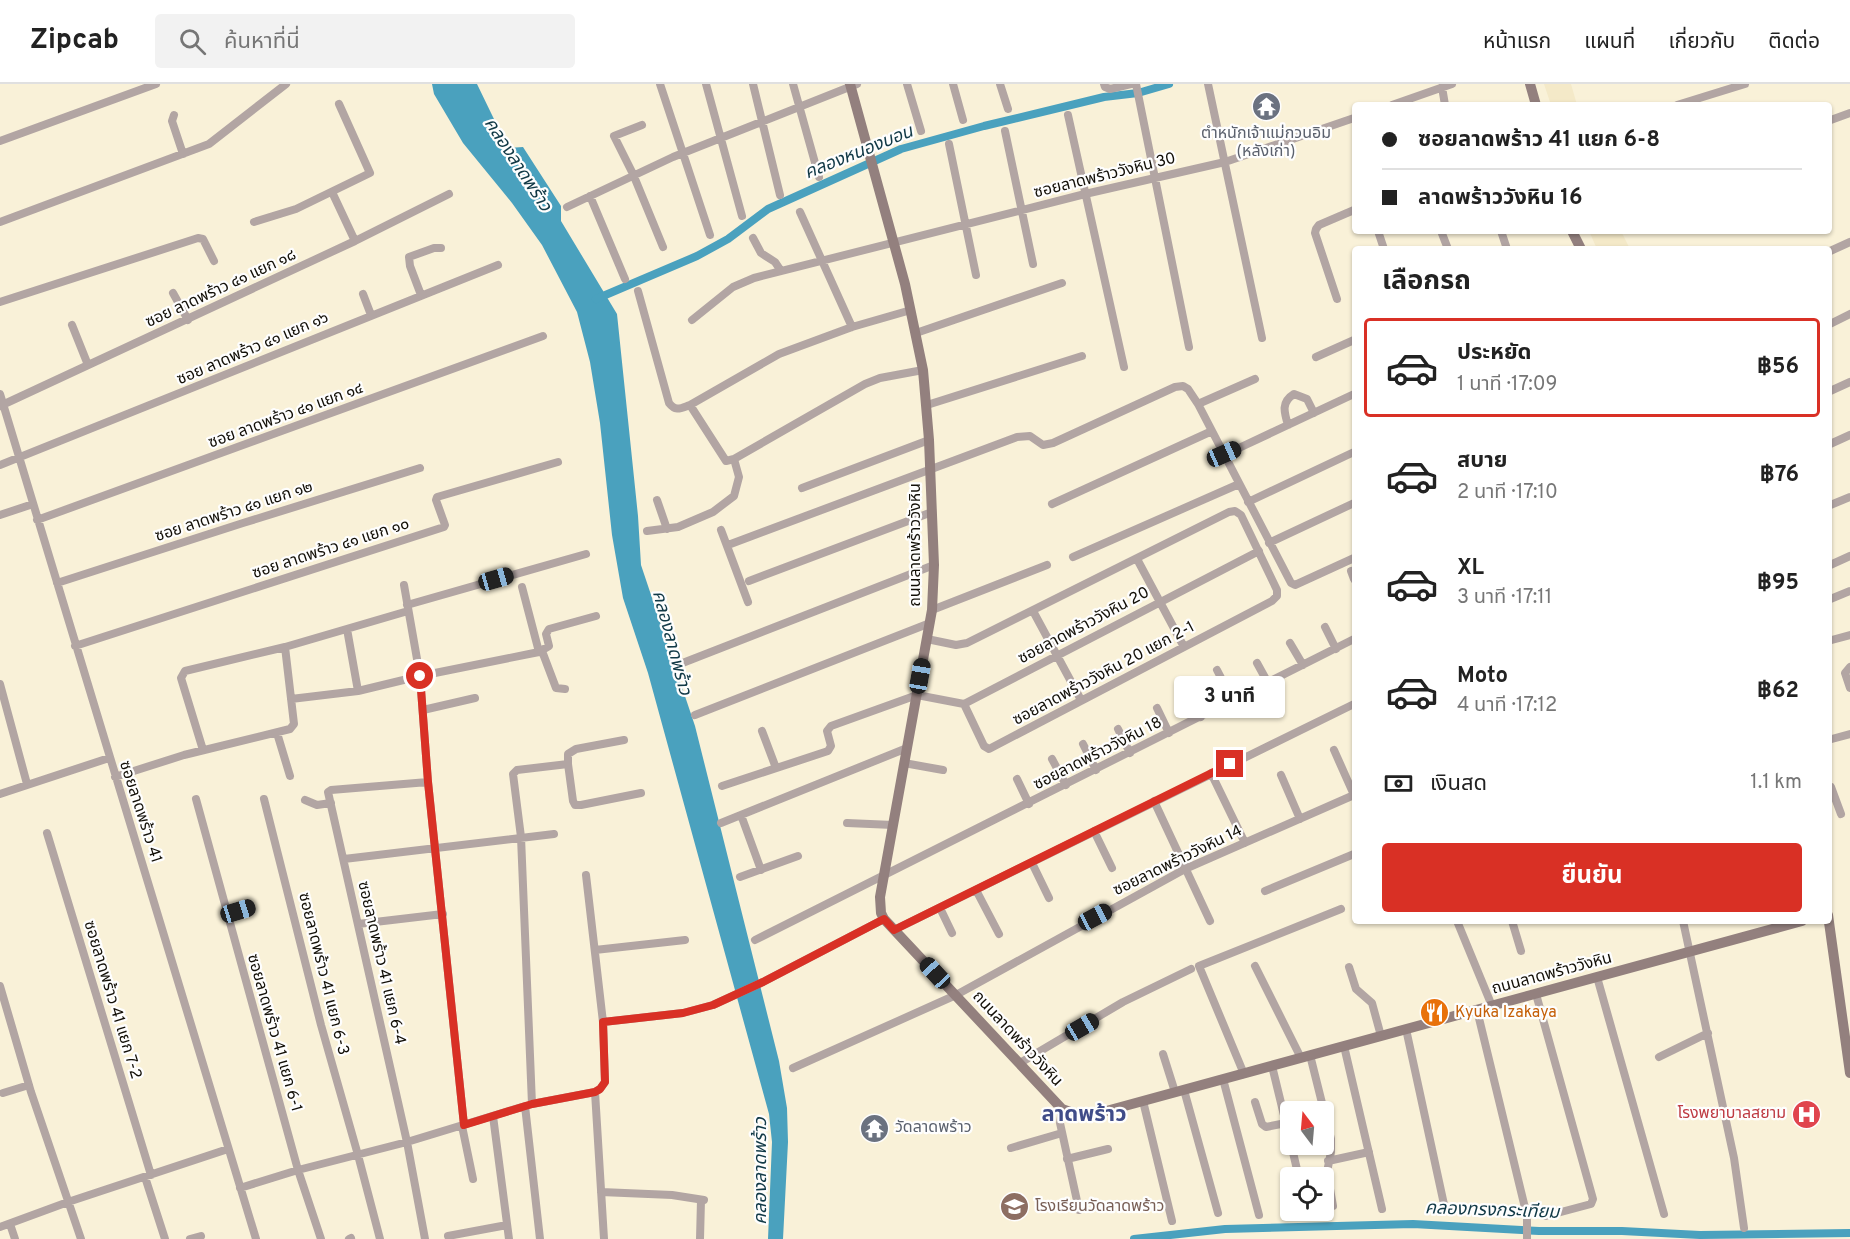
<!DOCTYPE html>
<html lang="th">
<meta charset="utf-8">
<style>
:root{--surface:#fff;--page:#f2f2f2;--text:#222;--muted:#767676;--line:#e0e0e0;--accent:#d93025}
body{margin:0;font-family:Overpass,"Noto Sans Thai",sans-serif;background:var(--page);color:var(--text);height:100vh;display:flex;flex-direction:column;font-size:22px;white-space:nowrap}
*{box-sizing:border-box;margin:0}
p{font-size:20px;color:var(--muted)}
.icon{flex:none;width:33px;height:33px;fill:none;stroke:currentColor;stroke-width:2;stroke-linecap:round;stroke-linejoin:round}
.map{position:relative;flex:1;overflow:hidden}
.side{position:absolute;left:1352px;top:162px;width:480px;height:678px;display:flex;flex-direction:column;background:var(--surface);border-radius:6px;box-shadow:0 2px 4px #0004}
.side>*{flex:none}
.top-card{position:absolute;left:1352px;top:18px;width:480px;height:132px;border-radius:6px;box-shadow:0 2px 4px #0004;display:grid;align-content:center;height:132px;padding:0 30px;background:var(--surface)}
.needle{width:39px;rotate:344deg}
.buttons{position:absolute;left:1280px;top:1017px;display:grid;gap:12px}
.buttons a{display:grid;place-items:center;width:54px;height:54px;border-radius:6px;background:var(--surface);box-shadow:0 2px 4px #0004;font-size:30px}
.end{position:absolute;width:27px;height:27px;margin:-14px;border:8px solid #d93025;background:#fff;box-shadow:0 0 0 3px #fff}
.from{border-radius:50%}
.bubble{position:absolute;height:42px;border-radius:6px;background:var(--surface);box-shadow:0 2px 4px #0004;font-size:20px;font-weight:700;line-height:42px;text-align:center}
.car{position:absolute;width:18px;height:36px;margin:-18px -9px;border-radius:8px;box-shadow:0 0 4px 2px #0007;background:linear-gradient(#222 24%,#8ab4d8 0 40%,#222 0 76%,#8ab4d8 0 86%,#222 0)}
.top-card b{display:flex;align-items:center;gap:21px;height:57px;font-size:22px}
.top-card b+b{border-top:2px solid var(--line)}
.top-card i{width:15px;height:15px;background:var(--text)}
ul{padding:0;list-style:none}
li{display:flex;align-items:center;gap:18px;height:99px;margin:0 12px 9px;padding:0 18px;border:3px solid transparent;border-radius:6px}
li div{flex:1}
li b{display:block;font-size:22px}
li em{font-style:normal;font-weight:700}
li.on{border-color:var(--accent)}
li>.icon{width:54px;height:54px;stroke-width:1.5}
h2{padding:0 30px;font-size:27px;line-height:72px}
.pay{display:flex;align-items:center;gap:15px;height:66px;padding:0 30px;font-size:22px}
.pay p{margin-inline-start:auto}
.button{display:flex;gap:12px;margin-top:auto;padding:12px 30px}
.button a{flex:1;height:69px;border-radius:6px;background:var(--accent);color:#fff;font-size:24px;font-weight:700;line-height:69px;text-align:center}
header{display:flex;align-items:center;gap:36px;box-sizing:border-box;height:84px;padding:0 30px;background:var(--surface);border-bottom:2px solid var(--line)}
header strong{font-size:28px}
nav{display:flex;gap:33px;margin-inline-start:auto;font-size:21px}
.search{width:420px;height:54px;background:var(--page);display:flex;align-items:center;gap:15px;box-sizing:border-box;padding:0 21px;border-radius:6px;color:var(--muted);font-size:22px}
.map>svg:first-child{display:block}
</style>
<header>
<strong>Zipcab</strong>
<div class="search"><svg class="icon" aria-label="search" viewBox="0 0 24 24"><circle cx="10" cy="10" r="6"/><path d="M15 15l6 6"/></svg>ค้นหาที่นี่</div>
<nav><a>หน้าแรก</a><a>แผนที่</a><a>เกี่ยวกับ</a><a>ติดต่อ</a></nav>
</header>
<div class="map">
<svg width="1850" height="1155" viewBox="0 0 1850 1155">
<rect width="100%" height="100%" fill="#f9f1d8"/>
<!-- built -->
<path fill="#f4e9c8" d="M1544,0H1571L1577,21H1551Z
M1589,147H1621L1630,165H1597Z"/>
<!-- water -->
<path fill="#4aa1be" d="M432,0H477L508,64L523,63L561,122V137L617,230L638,432L641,481L695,642L779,977L787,1024L788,1058L783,1155H768L772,1058L769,1030L648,589L623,514L612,451L600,339L590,278L577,228L542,161L512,119L463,59L434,10Z"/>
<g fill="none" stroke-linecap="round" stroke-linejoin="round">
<!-- canal -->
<path stroke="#4aa1be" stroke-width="8" d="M596,215L697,172L728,155L768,125L901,65L984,42L1104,13L1138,9L1169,0
M1134,1155L1225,1145L1413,1140L1539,1147H1622L1700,1151L1850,1149"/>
<!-- street -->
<path stroke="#b2a5a3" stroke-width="8" d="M660,0L710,151
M706,0L742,132
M753,0L780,111
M793,0L819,93
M907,0L921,47
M953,0L963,36
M1000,0L1008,25
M1104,0L1105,3L1110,5L1131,0
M1136,0L1189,263
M1208,0L1262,254
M1442,3L1445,21
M1392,21L1452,0
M1677,21L1745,0
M174,31L172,37L183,70
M1068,31L1124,283
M1828,37L1850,29
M642,41L614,52L633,90L663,163
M1005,47L1033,180
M0,57L156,0
M949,60L976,191
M332,108L355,157
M590,112L625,195
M567,123L673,73L857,0
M800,128L852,243
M0,138L209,60L286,0
M254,138L296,125L370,89L339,20
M1378,147L1384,165
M1441,147L1448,165
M1501,147L1507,165
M753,154L761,169L775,178L781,187
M1828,168L1850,158
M638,207L669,319C676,328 681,324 690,321L779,270L852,243L911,226
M173,209L188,236
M363,210L371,231
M421,211L410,182L409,173L434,164H441
M1337,215L1315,149L1316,145L1319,141L1354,126
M0,218L198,154L203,155L214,177
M692,236L733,203L754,194L1085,110L1225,78L1354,34
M72,241L88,281
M1828,241L1850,230
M916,249L1062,199
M1316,273L1354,256
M1828,308L1850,298
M0,310L256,1155
M1198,320L1255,295
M690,321L726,377L734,375L865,300L880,294L923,286
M927,321L1082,272
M0,322L355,157L449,110
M1288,341C1284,328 1281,318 1294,310L1307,315L1314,329
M1828,361L1850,351
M1224,371L1354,310
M0,381L498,181
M802,404L929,356
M657,416L667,445
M1248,418L1354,368
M1052,420L1212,347
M1828,422L1850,413
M0,431L33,420
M37,436L543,252
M721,446L748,518
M647,447L678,443L713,428L734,412L739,393L734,375
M1269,459L1354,419
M728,461L1017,353L1030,352L1043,361L1053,359L1175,303L1183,302L1188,305L1198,320L1291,499L1295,501L1354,474
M1073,473L1239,400
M1137,475L1184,563
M1828,482L1850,472
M1351,487L1354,495
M749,497L932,428
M57,499L243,439L420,384
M1828,516L1850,507
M407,521L586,470
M932,526L1047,481
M1033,527L1081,616
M1325,543L1336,565
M347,545L358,607
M927,555L956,561L967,559L1229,428L1235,427L1241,431L1277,506V512L1272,517L989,665L984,662L964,620
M1828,557L1850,551
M1290,559L1303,581
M75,562L444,443L445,441L436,416L437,413L558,378
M542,567L556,604L565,605
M539,568L549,562L546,550L549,545L596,532
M1257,579L1268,599
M680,580L934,481
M1850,583L1845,589L1850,604
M1217,586L1233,617
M0,600L27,700
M1187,607L1201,633
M291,615L358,607L420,592L404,501
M1157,624L1169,649
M423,626L475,614
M695,631L930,539
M1118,645L1130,669
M762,647L776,684
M277,649L290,692
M624,656L576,665L568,670V680L573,717L575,721H581L641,709
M1828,656L1850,650
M1083,660L1096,686
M203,666L181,594L185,587L285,563L408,527
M1334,666L1354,711
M1052,675L1066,701
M904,679L943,686
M1211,689L1245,759
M1281,691L1300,735
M115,693L184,671L290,645L294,640L285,563
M1017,695L1029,720
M722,702L828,667L831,662L827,647L831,642L917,611L964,620L1259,467
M1831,703L1841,730
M0,710L109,674
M196,715L298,1086L321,1155
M264,715L321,941L358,1071L380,1155
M305,716L317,721L331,719
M1154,717L1210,837
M741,731L761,786
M721,739L907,664
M847,739L893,741
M1094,747L1112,784
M47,749L151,1091
M344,775L554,750
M1032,779L1049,814
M740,793L798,772
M976,806L999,850
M1265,807L1354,770
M940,824L952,849
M226,831L250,823
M1457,837L1492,922
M1512,837L1521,867
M1683,837L1734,1074L1744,1144
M358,840L443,830
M894,846L1354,620
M755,856L1354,555
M595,866L685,856
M1255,882L1301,974
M1349,883L1356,905L1372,919L1381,952
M1597,893L1664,1130
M0,902L31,1008L81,1155
M1536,910L1593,1115L1591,1120L1546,1132
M1477,926L1527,1132V1155
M603,938L683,929L713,921L763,898L884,835
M1406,945L1445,1125
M1344,962L1382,1125
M1163,970L1175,1008
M1310,971L1331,1055V1068L1327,1088L1333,1122
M1659,973L1708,949
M1020,979L1123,918L1191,885
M1272,982L1290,1056
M793,984L956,911L1185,785L1354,711
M1244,990L1199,882L1341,825
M1223,995L1259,1131
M1184,1006L1218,1129
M595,1008L604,1155
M3,1009L29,1001
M1143,1017L1172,1137
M1255,1018L1262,1040L1266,1043L1286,1039
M532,1020L521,753L513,690L517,686L568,680
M525,1022L540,1155
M1062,1025L1060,1039L1079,1126
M493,1032L509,1155
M464,1041L428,698L420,592L539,568L522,503
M462,1042L473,1095
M1291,1060L1299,1094
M1011,1064L1062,1049
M1067,1075L1108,1065
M1328,1077L1369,1068
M145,1093L165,1155
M240,1104L298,1086L407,1058L532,1020L595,1008L600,1005L605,998L603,938L586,791
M601,1108L672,1111L704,1116
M10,1140L15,1155
M0,1143L68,1118L228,1065
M448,1152L507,1141
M190,1155L201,1152
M349,1155L351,1154
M425,1155L407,1058L328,708L331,706L428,698
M700,1155L701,1116"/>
<!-- secondary -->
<path stroke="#93807e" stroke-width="10" d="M850,0L905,200L923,286L929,356L934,481L932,526L880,813L881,829L884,835L1062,1025L1079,1031L1099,1029L1802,837
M1530,0L1536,21
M1572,147L1581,165
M1828,831L1850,989"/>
</g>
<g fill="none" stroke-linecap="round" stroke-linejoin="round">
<!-- route -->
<path stroke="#d93025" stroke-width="8" d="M420,592L428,698L464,1041L532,1020L595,1008L600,1005L605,998L603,938L683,929L713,921L763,898L884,835L894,846L1230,680"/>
</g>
<!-- icons -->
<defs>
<symbol id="temple-disc" viewBox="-11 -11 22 22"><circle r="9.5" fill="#6b7280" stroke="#fefefe"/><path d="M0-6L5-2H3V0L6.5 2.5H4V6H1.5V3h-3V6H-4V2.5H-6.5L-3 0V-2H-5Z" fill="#fff"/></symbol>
<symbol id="restaurant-disc" viewBox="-11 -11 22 22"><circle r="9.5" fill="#e8710a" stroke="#fefefe"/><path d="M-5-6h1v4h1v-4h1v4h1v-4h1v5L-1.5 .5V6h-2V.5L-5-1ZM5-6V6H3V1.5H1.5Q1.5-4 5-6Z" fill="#fff"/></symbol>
<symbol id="hospital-disc" viewBox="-11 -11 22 22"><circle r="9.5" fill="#e0444e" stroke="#fefefe"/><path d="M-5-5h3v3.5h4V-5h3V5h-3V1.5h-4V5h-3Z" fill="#fff"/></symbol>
<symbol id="school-disc" viewBox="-11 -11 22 22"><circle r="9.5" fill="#8d6e63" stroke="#fefefe"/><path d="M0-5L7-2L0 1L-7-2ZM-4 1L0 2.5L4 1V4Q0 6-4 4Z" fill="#fff"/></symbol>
</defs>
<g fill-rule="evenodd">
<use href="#temple-disc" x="1250" y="6" width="33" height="33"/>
<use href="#restaurant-disc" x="1418" y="912" width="33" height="33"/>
<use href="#hospital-disc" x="1790" y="1014" width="33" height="33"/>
<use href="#temple-disc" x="858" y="1028" width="33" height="33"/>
<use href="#school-disc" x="998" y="1106" width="33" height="33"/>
</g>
<g text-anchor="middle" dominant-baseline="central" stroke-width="4.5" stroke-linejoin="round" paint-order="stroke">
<!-- worship labels -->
<g font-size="16" fill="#5b616d" stroke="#fefefe">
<text x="1266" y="50">ตำหนักเจ้าแม่กวนอิม<tspan x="1266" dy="18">(หลังเก่า)</tspan></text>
<text x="895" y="1044" text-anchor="start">วัดลาดพร้าว</text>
</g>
<!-- street labels -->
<g font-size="16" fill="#120f07" stroke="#fefefe">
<text transform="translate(1105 92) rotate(-14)">ซอยลาดพร้าววังหิน 30</text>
<text transform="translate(221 205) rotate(-25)">ซอย ลาดพร้าว ๔๑ แยก ๑๘</text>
<text transform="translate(253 265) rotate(-23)">ซอย ลาดพร้าว ๔๑ แยก ๑๖</text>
<text transform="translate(286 332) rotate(-20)">ซอย ลาดพร้าว ๔๑ แยก ๑๔</text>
<text transform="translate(234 428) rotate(-18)">ซอย ลาดพร้าว ๔๑ แยก ๑๒</text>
<text transform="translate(916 461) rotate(-90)">ถนนลาดพร้าววังหิน</text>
<text transform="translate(331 465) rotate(-18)">ซอย ลาดพร้าว ๔๑ แยก ๑๐</text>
<text transform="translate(1084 542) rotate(-28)">ซอยลาดพร้าววังหิน 20</text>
<text transform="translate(1104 590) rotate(-28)">ซอยลาดพร้าววังหิน 20 แยก 2-1</text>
<text transform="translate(1098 670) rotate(-27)">ซอยลาดพร้าววังหิน 18</text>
<text transform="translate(140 728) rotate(72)">ซอยลาดพร้าว 41</text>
<text transform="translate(1178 777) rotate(-26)">ซอยลาดพร้าววังหิน 14</text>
<text transform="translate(381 879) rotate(77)">ซอยลาดพร้าว 41 แยก 6-4</text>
<text transform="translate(323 890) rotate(76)">ซอยลาดพร้าว 41 แยก 6-3</text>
<text transform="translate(1552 890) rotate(-15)">ถนนลาดพร้าววังหิน</text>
<text transform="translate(112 916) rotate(73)">ซอยลาดพร้าว 41 แยก 7-2</text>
<text transform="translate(274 949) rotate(74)">ซอยลาดพร้าว 41 แยก 6-1</text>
<text transform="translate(1017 955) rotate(47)">ถนนลาดพร้าววังหิน</text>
</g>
<!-- food labels -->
<g font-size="16" fill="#c56008" stroke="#fefefe" text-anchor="start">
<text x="1455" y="929">Kyuka Izakaya</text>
</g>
<!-- health labels -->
<g font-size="16" fill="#be3a42" stroke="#fefefe" text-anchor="end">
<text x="1786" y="1030">โรงพยาบาลสยาม</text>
</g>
<!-- education labels -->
<g font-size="16" fill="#785e54" stroke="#fefefe" text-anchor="start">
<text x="1035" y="1123">โรงเรียนวัดลาดพร้าว</text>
</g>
<!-- water labels -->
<g font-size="18" font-style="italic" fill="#113946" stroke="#fefefe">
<text transform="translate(859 69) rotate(-22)">คลองหนองบอน</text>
<text transform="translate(517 81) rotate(57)">คลองลาดพร้าว</text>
<text transform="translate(671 559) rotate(75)">คลองลาดพร้าว</text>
<text transform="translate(761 1087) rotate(-90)">คลองลาดพร้าว</text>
<text transform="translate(1492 1127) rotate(2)">คลองทรงกระเทียม</text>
</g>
<!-- district labels -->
<g font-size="22" font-weight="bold" fill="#404c88" stroke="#fefefe">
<text x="1084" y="1031">ลาดพร้าว</text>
</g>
</g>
</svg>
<div class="buttons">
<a><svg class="needle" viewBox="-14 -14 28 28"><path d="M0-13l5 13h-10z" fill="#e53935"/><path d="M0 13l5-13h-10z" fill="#767676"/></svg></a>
<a><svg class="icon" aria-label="locate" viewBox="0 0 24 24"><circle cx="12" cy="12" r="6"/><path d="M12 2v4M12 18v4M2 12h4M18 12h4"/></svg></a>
</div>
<i class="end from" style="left:420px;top:592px"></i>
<i class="end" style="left:1230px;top:680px"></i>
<div class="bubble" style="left:1174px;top:592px;width:111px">3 นาที</div>
<i class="car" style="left:1224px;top:370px;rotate:66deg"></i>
<i class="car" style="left:496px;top:495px;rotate:74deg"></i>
<i class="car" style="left:920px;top:592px;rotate:10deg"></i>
<i class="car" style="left:238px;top:827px;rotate:73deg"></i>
<i class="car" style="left:1095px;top:833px;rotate:62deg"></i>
<i class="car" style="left:935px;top:889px;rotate:317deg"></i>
<i class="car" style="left:1082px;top:943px;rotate:60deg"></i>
<div class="top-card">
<b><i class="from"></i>ซอยลาดพร้าว 41 แยก 6-8</b>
<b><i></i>ลาดพร้าววังหิน 16</b>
</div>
<section class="side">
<h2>เลือกรถ</h2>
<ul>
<li class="on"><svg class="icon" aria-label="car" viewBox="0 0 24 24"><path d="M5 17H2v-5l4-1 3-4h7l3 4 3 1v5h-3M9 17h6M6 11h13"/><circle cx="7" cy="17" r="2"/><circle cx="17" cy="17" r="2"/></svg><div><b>ประหยัด</b><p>1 นาที · 17:09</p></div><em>฿56</em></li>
<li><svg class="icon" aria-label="car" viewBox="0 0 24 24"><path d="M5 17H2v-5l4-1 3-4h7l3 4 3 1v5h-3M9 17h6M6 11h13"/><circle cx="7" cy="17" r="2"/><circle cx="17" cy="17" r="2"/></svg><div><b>สบาย</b><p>2 นาที · 17:10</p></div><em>฿76</em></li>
<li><svg class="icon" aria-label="car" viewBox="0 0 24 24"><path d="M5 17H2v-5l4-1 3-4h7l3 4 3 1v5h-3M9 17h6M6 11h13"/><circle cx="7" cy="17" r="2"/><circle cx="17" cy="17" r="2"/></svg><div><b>XL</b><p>3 นาที · 17:11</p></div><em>฿95</em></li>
<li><svg class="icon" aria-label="car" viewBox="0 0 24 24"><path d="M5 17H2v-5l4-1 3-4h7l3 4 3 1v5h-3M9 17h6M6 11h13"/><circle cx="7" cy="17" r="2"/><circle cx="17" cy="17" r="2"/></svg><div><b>Moto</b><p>4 นาที · 17:12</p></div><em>฿62</em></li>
</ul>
<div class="pay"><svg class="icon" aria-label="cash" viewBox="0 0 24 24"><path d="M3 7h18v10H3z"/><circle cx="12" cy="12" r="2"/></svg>เงินสด<p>1.1 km</p></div>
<div class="button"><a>ยืนยัน</a></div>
</section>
</div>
